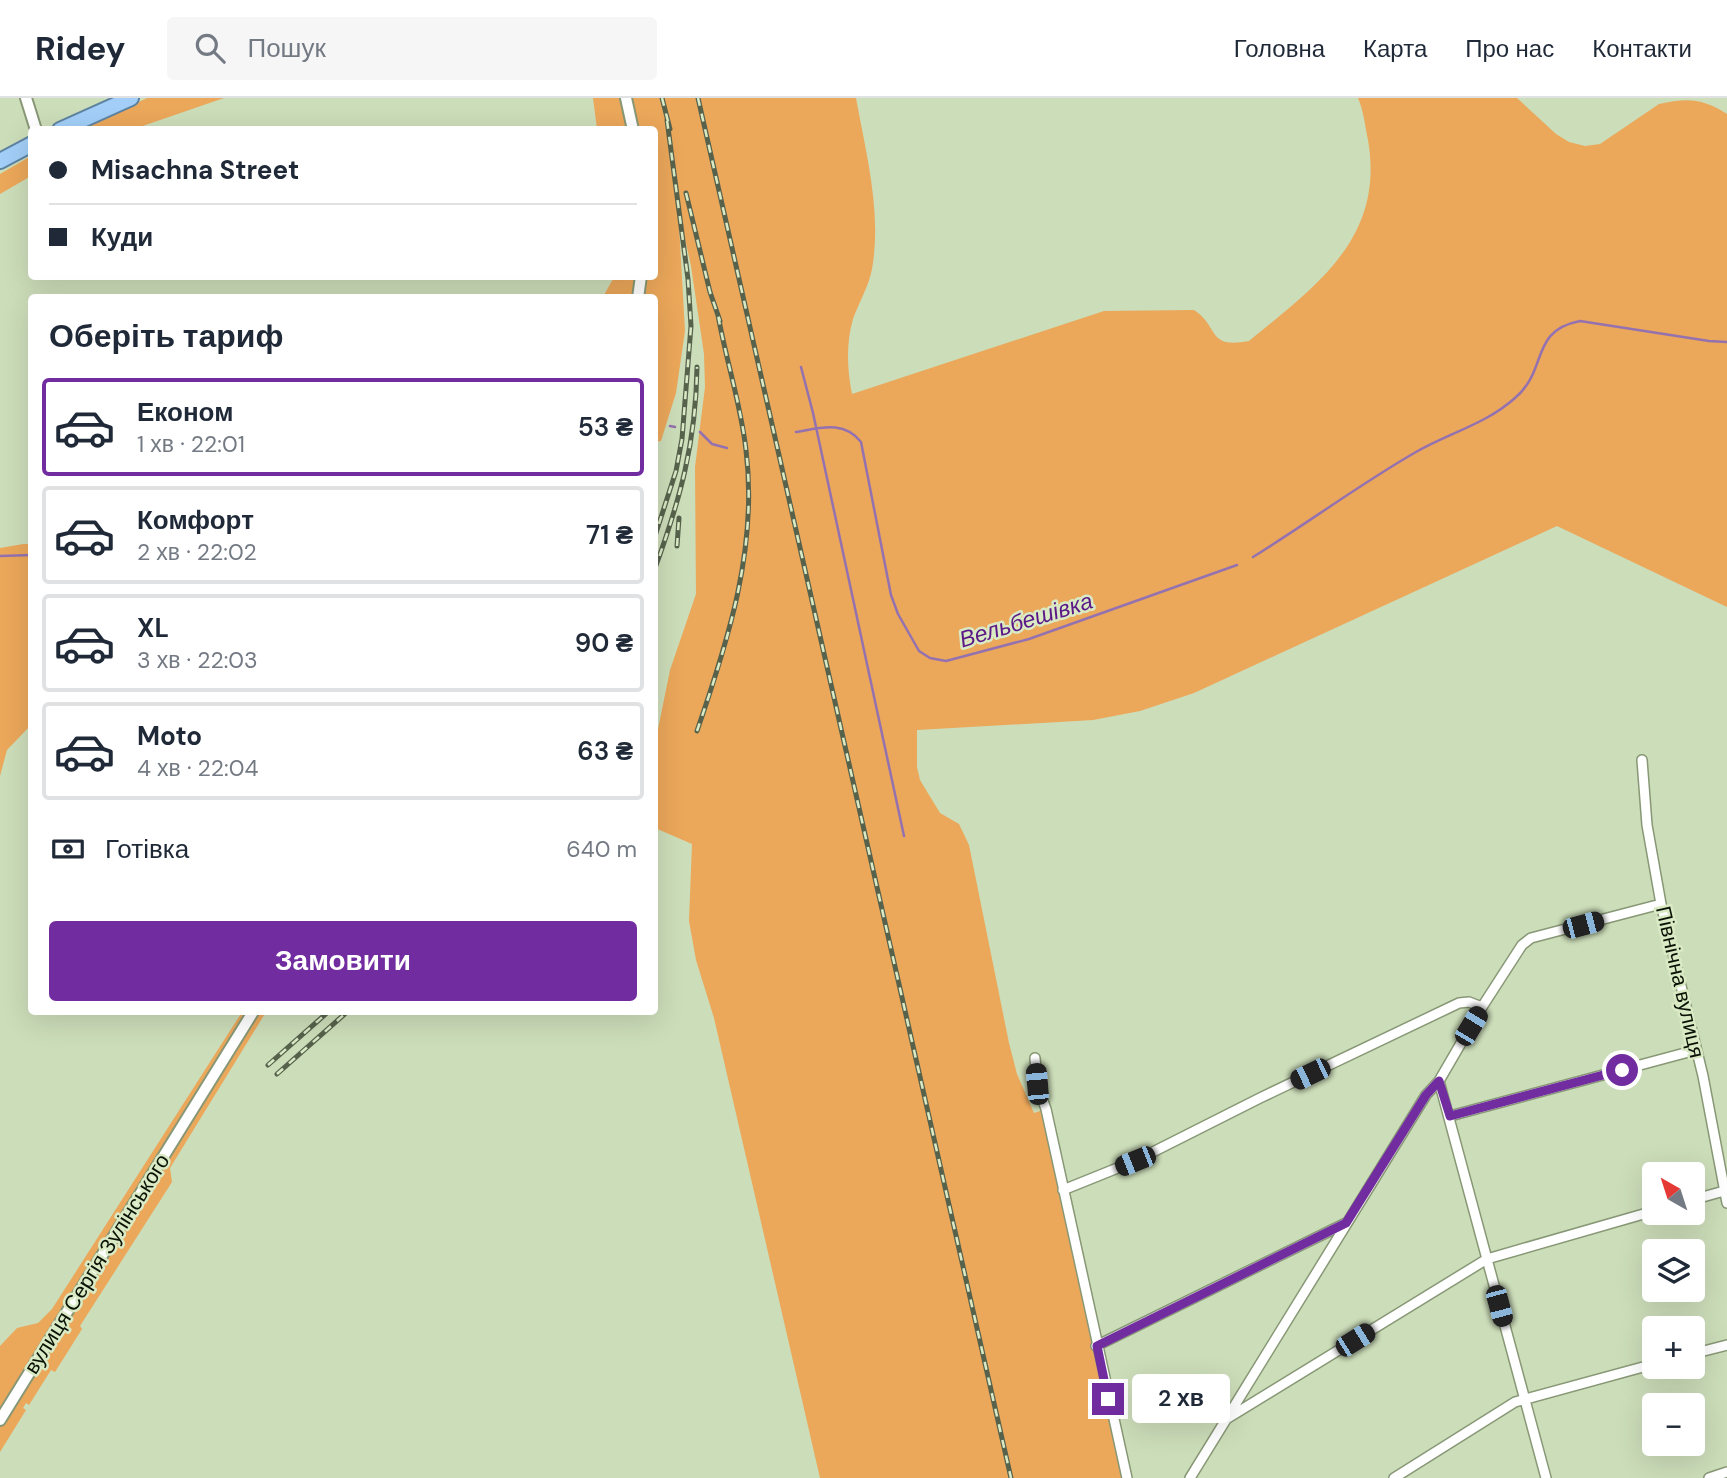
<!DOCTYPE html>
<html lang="uk">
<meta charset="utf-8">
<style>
:root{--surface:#fff;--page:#f6f6f7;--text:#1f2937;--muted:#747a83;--line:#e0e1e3;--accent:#712ca0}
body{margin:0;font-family:"DM Sans",sans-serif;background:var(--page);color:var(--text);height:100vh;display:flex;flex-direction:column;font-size:26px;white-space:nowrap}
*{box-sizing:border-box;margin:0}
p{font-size:23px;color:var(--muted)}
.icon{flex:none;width:38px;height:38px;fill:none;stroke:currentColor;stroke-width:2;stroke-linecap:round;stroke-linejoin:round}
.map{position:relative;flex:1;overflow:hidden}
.side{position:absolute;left:28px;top:196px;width:630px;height:721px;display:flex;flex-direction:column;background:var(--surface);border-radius:7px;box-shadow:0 7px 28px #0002}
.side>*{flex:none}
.hud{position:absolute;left:28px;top:28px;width:630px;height:154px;border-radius:7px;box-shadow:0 7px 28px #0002;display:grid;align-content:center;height:154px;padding:0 21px;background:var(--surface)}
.needle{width:46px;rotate:321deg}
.tools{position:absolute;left:1642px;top:1064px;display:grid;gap:14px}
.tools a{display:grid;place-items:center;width:63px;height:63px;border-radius:7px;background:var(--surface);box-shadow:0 7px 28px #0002;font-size:35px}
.end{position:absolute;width:32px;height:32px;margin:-16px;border:9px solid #712ca0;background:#fff;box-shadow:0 0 0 4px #fff}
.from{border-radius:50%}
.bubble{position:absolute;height:49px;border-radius:7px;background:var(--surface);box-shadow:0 7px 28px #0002;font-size:23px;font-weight:600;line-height:49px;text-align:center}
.car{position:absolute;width:21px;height:42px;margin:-21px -10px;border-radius:9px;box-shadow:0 0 5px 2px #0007;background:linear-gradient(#222 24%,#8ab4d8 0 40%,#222 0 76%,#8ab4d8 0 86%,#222 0)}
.hud b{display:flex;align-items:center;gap:24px;height:66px;font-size:26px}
.hud b+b{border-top:2px solid var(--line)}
.hud i{width:18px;height:18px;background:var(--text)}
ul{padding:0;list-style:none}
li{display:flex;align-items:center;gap:21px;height:98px;margin:0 14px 10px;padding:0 7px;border:4px solid var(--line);border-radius:7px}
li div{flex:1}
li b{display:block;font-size:26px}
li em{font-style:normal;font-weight:600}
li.selected{border-color:var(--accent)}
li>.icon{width:63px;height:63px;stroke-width:1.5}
h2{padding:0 21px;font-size:32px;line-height:84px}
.pay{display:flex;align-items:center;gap:18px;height:77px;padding:0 21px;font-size:26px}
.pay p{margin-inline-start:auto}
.cta{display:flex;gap:14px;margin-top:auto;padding:14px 21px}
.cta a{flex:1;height:80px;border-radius:7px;background:var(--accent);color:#fff;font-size:28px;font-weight:600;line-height:80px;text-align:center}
header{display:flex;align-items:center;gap:42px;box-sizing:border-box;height:98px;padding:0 35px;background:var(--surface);border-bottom:2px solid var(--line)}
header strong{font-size:33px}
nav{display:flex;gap:38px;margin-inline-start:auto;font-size:24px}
.search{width:490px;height:63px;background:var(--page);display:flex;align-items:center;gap:18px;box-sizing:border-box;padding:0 24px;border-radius:7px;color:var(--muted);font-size:26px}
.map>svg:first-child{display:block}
</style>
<header>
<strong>Ridey</strong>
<div class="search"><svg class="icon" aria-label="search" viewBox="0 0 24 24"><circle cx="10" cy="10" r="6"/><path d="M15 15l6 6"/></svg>Пошук</div>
<nav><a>Головна</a><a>Карта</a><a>Про нас</a><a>Контакти</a></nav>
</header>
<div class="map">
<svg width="1727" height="1380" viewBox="0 0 1727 1380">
<rect width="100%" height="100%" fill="#ccddb9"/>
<!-- green -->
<path fill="#eba75a" d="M147,0H224L134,31L82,32Z
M593,0H856C866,55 882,115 872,171C869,188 859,204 853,221C846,245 847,271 852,296L1104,213L1194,212C1220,229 1206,251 1249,243C1316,188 1385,140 1368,42C1365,28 1364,14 1358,0H1517L1556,36L1569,44L1585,48L1600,46L1659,6C1687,0 1702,0 1727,16V509L1557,428L1194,595L1140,613L1093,622L917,632V669L920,682L940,715L959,726L969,747L1009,945L1017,976L1034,1015L1046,1011L1127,1380H820L714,920L696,862L689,823L692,746L655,730V646L670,572L696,496L695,369L705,289L704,256L691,168L678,109L685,233L676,295L661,343L655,344L654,200L603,199L614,179L654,178V32L597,31Z
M31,58V78L0,96V76Z
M23,446H32L31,627L7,652L0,678V450Z
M242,914H266L170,1070L172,1084L80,1228L82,1231L55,1274L51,1272L29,1307L26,1305L23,1310L26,1312L0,1354V1248L17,1230L38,1225L52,1211Z"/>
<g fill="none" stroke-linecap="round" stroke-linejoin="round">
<!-- stream -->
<path stroke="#9472b0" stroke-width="2.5" d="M801,269L813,315L904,738
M670,328L675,329
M654,332H655
M700,334L712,346L727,350
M796,334C820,330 844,322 861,344L891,497L898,516L919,553L930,560L946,563L1029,541L1237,467
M0,458L32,457
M1253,459C1308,425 1360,386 1416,354C1449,335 1486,326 1515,300C1549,271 1529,233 1580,223L1709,243L1727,244"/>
<defs>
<path id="minor" d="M1642,662L1647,727L1661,806L1703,978L1727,1105
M1035,960L1037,986L1046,1011L1127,1380
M1439,983L1546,1380
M1450,1018L1696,952
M1063,1092L1135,1063L1260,1000L1459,905L1469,904L1482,909
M1692,1102L1724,1093
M1096,1248L1346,1125
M1692,1256L1727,1247
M1228,1320L1487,1161L1654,1113
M1190,1380L1426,997L1439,983L1482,909L1522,847L1531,840L1661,806
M1394,1380L1515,1304L1654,1266
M1709,1380L1727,1374"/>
<path id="tertiary" d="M26,0L36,32
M626,0L633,32
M638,200L641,178
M0,1322L253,914"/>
<path id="trunk" d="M60,32L131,0
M0,63L32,46"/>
</defs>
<!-- minor casing -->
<use href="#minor" stroke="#889876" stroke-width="12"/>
<!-- tertiary casing -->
<use href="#tertiary" stroke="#889876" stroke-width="14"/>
<!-- trunk casing -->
<use href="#trunk" stroke="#5e83a1" stroke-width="18"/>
<!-- minor -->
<use href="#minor" stroke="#fff" stroke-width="9"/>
<!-- tertiary -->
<use href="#tertiary" stroke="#fff" stroke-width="10"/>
<!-- trunk -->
<use href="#trunk" stroke="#a2cef7" stroke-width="14"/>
<defs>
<path id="rail" d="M662,0L670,31
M698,0L1011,1380
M686,95L710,194L720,223
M654,441L676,373L682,341L691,228L688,181L667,22
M677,448L679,420
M654,473C680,402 696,345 697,269
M697,633C728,543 758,450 746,352C741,307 726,262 718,217
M268,967L328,914
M277,976L347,914"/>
</defs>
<!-- rail casing -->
<use href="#rail" stroke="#57624c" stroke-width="5"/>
<!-- rail -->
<use href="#rail" stroke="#d9eac5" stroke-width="2.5" stroke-dasharray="8" stroke-linecap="butt"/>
</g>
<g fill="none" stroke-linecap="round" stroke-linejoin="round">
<!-- route -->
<path stroke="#712ca0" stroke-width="9" d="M1108,1301L1097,1248L1346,1125L1426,997L1439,983L1450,1018L1622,972"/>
</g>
<g text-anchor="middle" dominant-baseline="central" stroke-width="5" stroke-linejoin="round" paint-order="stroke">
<!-- street labels -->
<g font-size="21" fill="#0b1105" stroke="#d9eac5">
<text transform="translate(1680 884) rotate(77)">Північна вулиця</text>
<text transform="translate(97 1166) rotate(-58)">вулиця Сергія Зулінського</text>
</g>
<!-- water labels -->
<g font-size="23" font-style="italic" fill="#5c1886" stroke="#d9eac5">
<text transform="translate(1026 522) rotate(-17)">Вельбешівка</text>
</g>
</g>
</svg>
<div class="tools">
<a><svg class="needle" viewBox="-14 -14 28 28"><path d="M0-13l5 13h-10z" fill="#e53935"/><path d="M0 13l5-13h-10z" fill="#747a83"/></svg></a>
<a><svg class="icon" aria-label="layers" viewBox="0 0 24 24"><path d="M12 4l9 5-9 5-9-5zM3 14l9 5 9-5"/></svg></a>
<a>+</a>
<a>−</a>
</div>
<i class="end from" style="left:1622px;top:972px"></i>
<i class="end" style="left:1108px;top:1301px"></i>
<div class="bubble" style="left:1132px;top:1276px;width:98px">2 хв</div>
<i class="car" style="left:1583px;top:827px;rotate:75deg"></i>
<i class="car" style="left:1471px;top:928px;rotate:31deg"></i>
<i class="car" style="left:1310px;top:976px;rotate:244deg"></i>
<i class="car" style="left:1037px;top:986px;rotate:355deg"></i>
<i class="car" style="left:1135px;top:1063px;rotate:248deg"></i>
<i class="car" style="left:1499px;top:1208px;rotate:165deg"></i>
<i class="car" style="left:1355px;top:1242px;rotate:58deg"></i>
<div class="hud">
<b><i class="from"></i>Misachna Street</b>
<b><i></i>Куди</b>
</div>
<section class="side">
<h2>Оберіть тариф</h2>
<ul>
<li class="selected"><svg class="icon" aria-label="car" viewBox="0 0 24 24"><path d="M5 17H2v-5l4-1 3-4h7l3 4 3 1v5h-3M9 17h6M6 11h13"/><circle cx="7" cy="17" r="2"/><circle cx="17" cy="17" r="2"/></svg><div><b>Економ</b><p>1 хв · 22:01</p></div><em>53 ₴</em></li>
<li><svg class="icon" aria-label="car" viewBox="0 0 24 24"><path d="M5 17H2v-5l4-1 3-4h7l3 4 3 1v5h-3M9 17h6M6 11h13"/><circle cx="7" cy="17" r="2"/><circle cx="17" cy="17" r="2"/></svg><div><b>Комфорт</b><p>2 хв · 22:02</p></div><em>71 ₴</em></li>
<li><svg class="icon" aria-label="car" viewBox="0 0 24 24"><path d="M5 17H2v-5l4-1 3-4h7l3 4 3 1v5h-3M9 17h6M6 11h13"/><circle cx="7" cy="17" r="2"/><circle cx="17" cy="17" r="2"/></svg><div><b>XL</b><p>3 хв · 22:03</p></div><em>90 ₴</em></li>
<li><svg class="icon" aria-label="car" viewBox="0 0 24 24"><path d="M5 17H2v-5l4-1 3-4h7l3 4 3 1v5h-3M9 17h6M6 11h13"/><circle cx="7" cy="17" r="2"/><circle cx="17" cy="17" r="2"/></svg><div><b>Moto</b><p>4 хв · 22:04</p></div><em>63 ₴</em></li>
</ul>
<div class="pay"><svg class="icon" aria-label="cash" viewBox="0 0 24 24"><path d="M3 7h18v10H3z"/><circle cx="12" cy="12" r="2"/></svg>Готівка<p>640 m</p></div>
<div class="cta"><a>Замовити</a></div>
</section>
</div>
